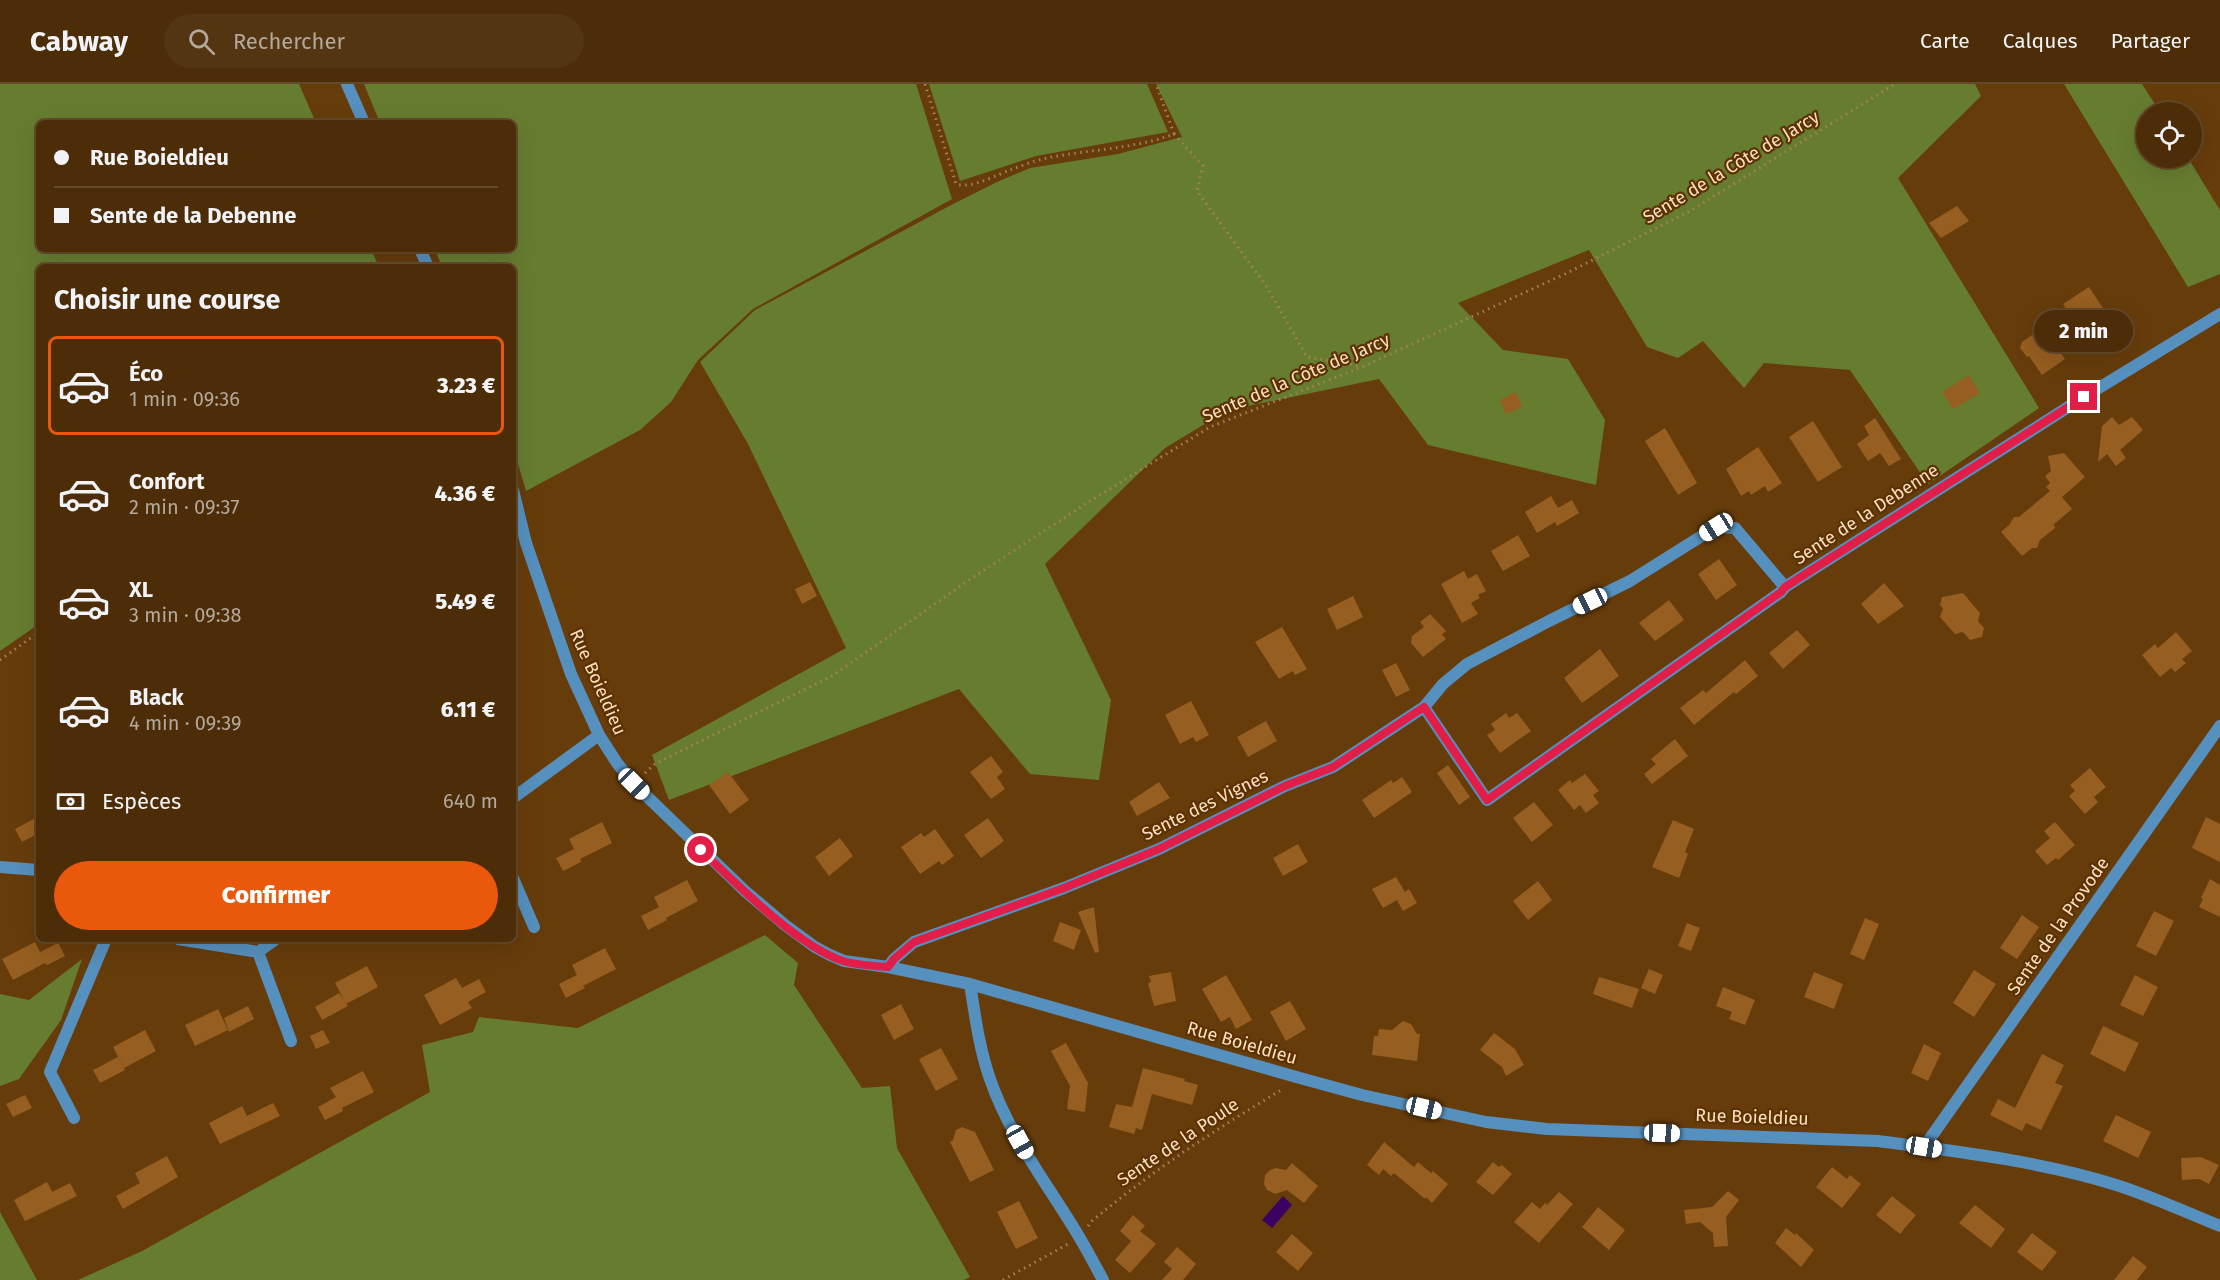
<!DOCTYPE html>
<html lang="fr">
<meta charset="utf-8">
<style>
:root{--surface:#4c2d08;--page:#533512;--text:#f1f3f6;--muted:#b2a89c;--line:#634929;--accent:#ea580c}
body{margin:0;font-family:"Fira Sans",sans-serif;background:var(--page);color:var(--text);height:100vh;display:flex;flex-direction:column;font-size:22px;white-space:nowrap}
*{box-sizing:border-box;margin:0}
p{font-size:20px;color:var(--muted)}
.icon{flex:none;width:33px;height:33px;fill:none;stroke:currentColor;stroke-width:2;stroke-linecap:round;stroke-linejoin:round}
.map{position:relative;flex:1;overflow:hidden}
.sheet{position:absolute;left:36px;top:180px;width:480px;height:678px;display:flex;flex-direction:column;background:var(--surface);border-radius:9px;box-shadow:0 6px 24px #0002,0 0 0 2px var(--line)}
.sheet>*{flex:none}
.top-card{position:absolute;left:36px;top:36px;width:480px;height:132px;border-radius:9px;box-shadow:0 6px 24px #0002,0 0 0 2px var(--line);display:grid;align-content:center;height:132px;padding:0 18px;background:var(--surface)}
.controls{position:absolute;left:2136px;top:18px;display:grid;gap:12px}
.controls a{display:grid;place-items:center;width:66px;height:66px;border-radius:50%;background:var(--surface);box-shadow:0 6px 24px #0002,0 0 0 2px var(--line);font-size:30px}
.end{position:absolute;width:27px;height:27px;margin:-14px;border:8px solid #e11d48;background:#fff;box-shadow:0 0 0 3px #fff}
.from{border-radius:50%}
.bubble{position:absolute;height:42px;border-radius:21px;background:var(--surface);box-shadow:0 6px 24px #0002,0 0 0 2px var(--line);font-size:20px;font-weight:800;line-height:42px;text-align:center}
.car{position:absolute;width:18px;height:36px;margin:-18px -9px;border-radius:8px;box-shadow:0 0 4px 2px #0007;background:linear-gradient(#fff 24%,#345 0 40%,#fff 0 76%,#345 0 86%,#fff 0)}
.top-card b{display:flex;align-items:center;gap:21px;height:57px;font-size:22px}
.top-card b+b{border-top:2px solid var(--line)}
.top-card i{width:15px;height:15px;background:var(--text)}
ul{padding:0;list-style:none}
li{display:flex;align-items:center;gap:18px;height:99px;margin:0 12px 9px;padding:0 6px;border:3px solid transparent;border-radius:9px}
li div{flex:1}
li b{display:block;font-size:22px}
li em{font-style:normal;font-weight:800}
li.current{border-color:var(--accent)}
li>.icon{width:54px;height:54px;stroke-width:1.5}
h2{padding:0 18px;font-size:27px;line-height:72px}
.pay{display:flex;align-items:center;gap:15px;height:66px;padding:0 18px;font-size:22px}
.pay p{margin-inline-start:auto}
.primary-button{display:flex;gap:12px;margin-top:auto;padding:12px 18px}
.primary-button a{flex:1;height:69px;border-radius:36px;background:var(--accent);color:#fff;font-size:24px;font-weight:800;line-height:69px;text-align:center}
header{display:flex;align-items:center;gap:36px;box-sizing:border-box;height:84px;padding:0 30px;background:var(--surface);border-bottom:2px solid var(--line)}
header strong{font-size:28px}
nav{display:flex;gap:33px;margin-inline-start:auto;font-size:21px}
.search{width:420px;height:54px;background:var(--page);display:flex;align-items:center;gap:15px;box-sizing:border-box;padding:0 21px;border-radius:33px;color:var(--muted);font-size:22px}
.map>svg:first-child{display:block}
</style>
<header>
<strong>Cabway</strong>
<div class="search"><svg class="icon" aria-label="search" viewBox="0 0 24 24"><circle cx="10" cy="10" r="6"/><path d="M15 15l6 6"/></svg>Rechercher</div>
<nav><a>Carte</a><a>Calques</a><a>Partager</a></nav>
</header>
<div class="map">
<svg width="2220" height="1196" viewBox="0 0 2220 1196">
<rect width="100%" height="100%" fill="#663c0b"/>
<!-- green -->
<path fill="#667d30" d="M0,0H299L316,39H39V165H371L379,183H39V540L0,567Z
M364,0H916L952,115L753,225L698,276L671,318L640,346L526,407L513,363V183H442L435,165H513V39H380Z
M929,0H1147L1168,48L1036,72L960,97Z
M1156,0H1975L1981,12L1898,94L2039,324L1928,400L1850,286L1764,279L1744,304L1703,257L1678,274L1647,263L1589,166L1458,219L1503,266L1568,275L1605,336L1596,401L1428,361L1379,295L1228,326L1165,364L1045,480L1111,616L1099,696L1030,690L959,605L669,716L652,671L846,564L747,358L700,278L755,226L953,120L997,98L1030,84L1118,70L1182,53Z
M2064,0H2142L2160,28H2146V74H2188L2220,126V190L2188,203Z
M765,851L798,879L794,901L862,1004L890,1002L897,1064L970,1193L964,1196H78L142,1167L430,1008L422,961L473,948L479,933L578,944Z
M82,875L61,936L19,995L0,1002V910L29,916Z
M0,1128L37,1196H0Z"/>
<!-- water -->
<path fill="#3a0262" d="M1283,1112L1292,1121L1272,1144L1262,1136Z"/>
<!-- building -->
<path fill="#965e20" d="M1957,122L1969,137L1941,154L1929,139Z
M2089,203L2112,238L2099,247L2097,254L2088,260L2063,220Z
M2041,245L2045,250L2047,249L2065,275L2042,291L2029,272L2027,273L2020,264L2022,258Z
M1969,291L1980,309L1953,325L1942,308Z
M1516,308L1522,323L1506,330L1500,316Z
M2112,333L2119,341L2132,333L2143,346L2120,366L2126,374L2116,382L2107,370L2098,378L2102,342Z
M1875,334L1901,375L1889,382L1880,369L1868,377L1857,360L1869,351L1864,342Z
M1813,337L1842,383L1818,398L1789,353Z
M1665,344L1697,399L1678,411L1645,357Z
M1758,363L1782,399L1768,408L1765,402L1751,411L1749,407L1741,412L1726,385Z
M2064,369L2085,393L2062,413L2072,425L2054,440L2055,444L2040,456L2037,464H2032L2022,472L2001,448L2009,441L2014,433H2019L2050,407L2046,403L2050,399L2045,392L2051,387L2048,372Z
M1551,412L1558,424L1572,416L1579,429L1557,442L1555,438L1537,449L1525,428Z
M1518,451L1530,472L1503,487L1491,467Z
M1719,475L1737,501L1716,516L1698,490Z
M1464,487L1468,495L1477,490L1486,507L1478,511L1480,514L1471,519L1478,530L1462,539L1441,500Z
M810,498L817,512L802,520L795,505Z
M1884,499L1904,522L1878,540L1861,520Z
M1963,509L1980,529L1978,537L1984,544L1982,553L1970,556L1963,548L1955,550L1940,533L1943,524L1940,521L1942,513Z
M1353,512L1363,533L1337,546L1327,525Z
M1669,516L1684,536L1655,557L1639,539Z
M1430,530L1446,547L1442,550L1446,555L1423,573L1411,559L1412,552L1424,543L1420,538Z
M1282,543L1307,585L1295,591L1293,587L1279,595L1255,558Z
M1797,546L1810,561L1783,585L1769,569Z
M2176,548L2192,567L2182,575L2186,579L2175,588L2171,584L2160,593L2142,571L2155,560L2158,564Z
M1600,565L1619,592L1582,619L1564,594Z
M1745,576L1758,592L1736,610L1734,608L1694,641L1680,624L1703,606L1706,609Z
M1396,579L1410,606L1396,613L1382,586Z
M1191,617L1209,651L1196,658L1193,653L1180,660L1165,631Z
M1506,629L1509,634L1517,629L1531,647L1500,669L1487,651L1495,646L1491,640Z
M1266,637L1277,657L1248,673L1237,653Z
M1675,655L1688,672L1652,700L1644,690L1656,680L1651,675Z
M991,672L1003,688L997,693L1005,705L991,715L970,688Z
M1448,681L1470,713L1459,721L1437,689Z
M2090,684L2106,703L2094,713L2098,718L2085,730L2069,712L2075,707L2070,701Z
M728,688L749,716L730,730L709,701Z
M1585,690L1599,707L1593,711L1599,719L1586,729L1580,721L1574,726L1558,706L1570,696L1572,699Z
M1402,693L1412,708L1374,734L1362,716L1391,696L1393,699Z
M1159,698L1170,714L1137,732L1129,718Z
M1534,718L1553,741L1532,758L1513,734Z
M39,732V749L22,758L15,745Z
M2206,733L2220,740V778L2192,764Z
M988,734L1004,757L981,774L964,751Z
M1673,736L1694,745L1685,768L1688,770L1679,794L1652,783Z
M602,738L612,759L580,775L581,778L563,787L556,774L574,765L569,755Z
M2055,738L2075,761L2058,776L2056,774L2047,781L2035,767L2050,754L2044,747Z
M935,745L954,772L942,781L939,777L920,790L901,763L921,749L924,753Z
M840,754L853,772L829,792L815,773Z
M1298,760L1308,778L1283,792L1273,774Z
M1396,793L1405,808L1409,805L1417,819L1403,827L1397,816L1383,824L1372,805Z
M2210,795L2220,801V833L2199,823L2203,815L2201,814Z
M687,796L698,817L666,834L667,836L648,846L641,832L659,823L654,813Z
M1538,797L1552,816L1528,836L1513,817Z
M1094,823L1099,868L1095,869L1078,828Z
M2154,827L2174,837L2156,872L2136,862Z
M2022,831L2039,843L2017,875L2000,864Z
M1865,834L1879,840L1864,876L1850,870Z
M1060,838L1081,846L1074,866L1053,857Z
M1687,839L1700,844L1691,867L1678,862Z
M35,858L40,868L58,859L65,872L47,881L45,879L13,896L2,875Z
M605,864L616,885L583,902L585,904L566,914L559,900L577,891L572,881Z
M367,882L378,903L346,920L335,899Z
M1649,885L1663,891L1655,910L1641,904Z
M1974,886L1996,900L1974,933L1953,919Z
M1171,888L1176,917L1154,922L1148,899L1151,898L1149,892Z
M1814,888L1843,900L1834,925L1804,913Z
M1226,891L1252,936L1236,945L1230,933L1221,938L1202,905Z
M2135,891L2158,903L2143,932L2120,921Z
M1599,893L1639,905L1632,924L1593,910Z
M456,894L462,904L479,895L486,908L468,918L472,924L440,941L424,911Z
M1723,903L1755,916L1745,941L1729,935L1732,928L1716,922Z
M339,909L348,922L322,936L315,923Z
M1290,917L1306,945L1286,957L1270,928Z
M901,920L914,945L894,956L881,931Z
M248,922L254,935L229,948L224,934Z
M218,925L228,946L195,962L185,941Z
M1403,937L1411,940L1417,950H1420L1417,977L1372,971L1374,952H1378L1379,945L1392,946Z
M2103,942L2139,959L2125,988L2090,970Z
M145,946L156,967L124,984L113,963Z
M323,946L330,959L316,965L310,952Z
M1494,949L1515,965L1524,981L1506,992L1502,983L1480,966Z
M1066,959L1088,999L1085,1028L1067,1025L1070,1002L1051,967Z
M1924,960L1941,969L1928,997L1911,989Z
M941,964L958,995L936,1007L919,975Z
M2042,970L2064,981L2055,999L2063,1002L2041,1046L2026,1039L2022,1047L1990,1031L1998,1015L2015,1024Z
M118,973L125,986L100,999L93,986Z
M1143,984L1185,995L1184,997L1198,1001L1192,1021L1152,1010L1142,1046L1136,1044L1134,1050L1109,1043L1116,1020L1132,1023Z
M363,987L374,1008L342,1024L343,1027L325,1036L318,1023L336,1013L330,1004Z
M25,1011L32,1024L13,1033L6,1020Z
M273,1019L280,1032L220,1060L209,1039L242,1022L247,1032Z
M2116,1031L2151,1048L2138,1074L2103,1057Z
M962,1043L975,1048L994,1086L970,1098L950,1058L953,1056L956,1046Z
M1384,1058L1414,1083L1418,1078L1431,1089L1433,1087L1448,1100L1432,1119L1426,1113L1425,1115L1394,1089L1391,1092L1383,1085L1379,1091L1367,1081Z
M167,1072L178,1093L123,1125L116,1112L140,1099L135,1089Z
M2201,1073L2219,1081L2209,1100L2199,1095L2182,1096L2181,1074Z
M1493,1078L1499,1083L1502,1081L1512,1090L1493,1111L1476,1098Z
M1292,1079L1318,1102L1304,1119L1287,1106L1275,1110L1267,1106L1264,1100L1265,1091L1270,1086L1276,1084L1286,1086Z
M1832,1083L1847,1095L1850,1091L1861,1100L1842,1124L1816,1103Z
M47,1098L57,1117L52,1108L70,1099L77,1112L25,1137L14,1116Z
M1728,1107L1739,1116L1726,1133L1728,1162L1714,1163L1713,1149L1700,1138L1686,1140L1684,1126L1712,1123Z
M1559,1108L1573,1120L1539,1159L1514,1138L1532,1118L1540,1125L1545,1119L1547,1121Z
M1892,1112L1916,1131L1900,1150L1876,1131Z
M1019,1117L1038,1154L1016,1165L997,1128Z
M1975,1121L2005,1145L1991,1164L1959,1139Z
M1598,1123L1625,1146L1609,1166L1582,1143Z
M1133,1131L1145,1142L1140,1147L1156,1160L1130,1189L1115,1176L1131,1157L1120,1147Z
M1786,1144L1795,1151L1796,1149L1814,1166L1801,1183L1775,1159Z
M2032,1149L2057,1168L2042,1187L2017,1168Z
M1292,1150L1313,1169L1298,1187L1276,1168Z
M1177,1163L1196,1180L1183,1196H1162L1172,1185L1164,1178Z
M2133,1172L2147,1183L2137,1196H2114Z"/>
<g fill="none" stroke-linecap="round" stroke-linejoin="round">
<!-- path -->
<path stroke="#a68158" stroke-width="3" stroke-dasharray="1.5 4.5" stroke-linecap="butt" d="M925,0L956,100C972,105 996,91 1012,85C1022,82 1033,77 1043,75C1087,65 1131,66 1174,50L1156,0
M1174,50L1203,82L1197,107L1267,203L1307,273L1360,282
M0,576L39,548
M645,689L655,680L832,592L972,494L1087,419L1210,343L1362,283L1565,190L1690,127L1895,0
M1088,1142L1092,1137C1152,1087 1216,1045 1283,1005
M1003,1196L1068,1160"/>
<!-- street -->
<path stroke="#5690be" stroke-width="12" d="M347,0L364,39
M420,165L428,183
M513,406L526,459L571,590L599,651L617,679L634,700L745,807L785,841L815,863L830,871L844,877L888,883L970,900L1300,994L1362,1011L1486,1038L1547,1045L1878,1057C1954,1067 2039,1077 2113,1100C2149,1111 2185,1128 2220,1142
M1424,623L1487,716L1781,508L1785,503L2084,313L2220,230
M513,714L599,651
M0,783L39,786
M513,794L534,843
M178,855L258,868
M276,855L258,868L291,957
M888,883L894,875L914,858L1064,804L1159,765L1285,702L1333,683L1424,623L1443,600L1467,580L1549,537L1630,497L1716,443L1735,444L1785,503
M970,900C975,931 979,964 990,995C1009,1051 1048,1101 1078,1151C1087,1166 1095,1181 1103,1196
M74,1034L50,988L106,855
M1924,1063L2220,642"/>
</g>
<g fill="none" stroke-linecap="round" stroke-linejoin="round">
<!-- route -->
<path stroke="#e11d48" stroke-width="8" d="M701,766C735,799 798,862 843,877C857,881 874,882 888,883L894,875L914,858L1064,804L1159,765L1285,702L1333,683L1424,623L1487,716L1781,508L1785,503L2084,313"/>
</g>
<g text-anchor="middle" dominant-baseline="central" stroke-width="4.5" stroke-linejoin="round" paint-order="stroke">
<!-- street labels -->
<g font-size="18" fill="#fedec1" stroke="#5b3200">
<text transform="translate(1731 83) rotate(-31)">Sente de la Côte de Jarcy</text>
<text transform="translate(1296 294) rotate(-23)">Sente de la Côte de Jarcy</text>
<text transform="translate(1866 430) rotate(-33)">Sente de la Debenne</text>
<text transform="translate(598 598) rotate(66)">Rue Boieldieu</text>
<text transform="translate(1205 721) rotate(-26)">Sente des Vignes</text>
<text transform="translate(2058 842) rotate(-55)">Sente de la Provode</text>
<text transform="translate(1242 959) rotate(16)">Rue Boieldieu</text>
<text transform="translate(1752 1033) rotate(2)">Rue Boieldieu</text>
<text transform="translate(1178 1058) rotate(-34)">Sente de la Poule</text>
</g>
</g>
</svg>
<div class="controls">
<a><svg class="icon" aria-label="locate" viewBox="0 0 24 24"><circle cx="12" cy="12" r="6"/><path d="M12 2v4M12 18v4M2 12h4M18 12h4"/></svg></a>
</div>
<i class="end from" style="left:701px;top:766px"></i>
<i class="end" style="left:2084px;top:313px"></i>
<div class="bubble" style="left:2034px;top:226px;width:99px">2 min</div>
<i class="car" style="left:1716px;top:443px;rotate:238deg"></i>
<i class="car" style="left:1590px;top:517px;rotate:244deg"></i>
<i class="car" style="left:634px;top:700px;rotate:135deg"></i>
<i class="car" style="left:1424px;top:1024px;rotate:103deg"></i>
<i class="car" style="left:1662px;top:1049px;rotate:92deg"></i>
<i class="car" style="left:1020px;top:1058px;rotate:151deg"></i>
<i class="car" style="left:1924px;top:1063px;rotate:100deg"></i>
<div class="top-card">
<b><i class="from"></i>Rue Boieldieu</b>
<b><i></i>Sente de la Debenne</b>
</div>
<section class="sheet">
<h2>Choisir une course</h2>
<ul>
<li class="current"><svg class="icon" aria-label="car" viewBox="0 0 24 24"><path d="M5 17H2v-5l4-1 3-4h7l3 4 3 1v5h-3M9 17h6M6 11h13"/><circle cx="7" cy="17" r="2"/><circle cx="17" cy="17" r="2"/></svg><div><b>Éco</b><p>1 min · 09:36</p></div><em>3.23 €</em></li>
<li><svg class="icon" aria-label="car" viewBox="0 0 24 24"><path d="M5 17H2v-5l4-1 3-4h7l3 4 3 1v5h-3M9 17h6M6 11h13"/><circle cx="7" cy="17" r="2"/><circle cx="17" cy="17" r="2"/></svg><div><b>Confort</b><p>2 min · 09:37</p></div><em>4.36 €</em></li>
<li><svg class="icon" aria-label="car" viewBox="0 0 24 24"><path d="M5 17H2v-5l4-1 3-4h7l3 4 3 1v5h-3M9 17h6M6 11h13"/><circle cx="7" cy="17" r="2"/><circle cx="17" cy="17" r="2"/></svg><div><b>XL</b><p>3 min · 09:38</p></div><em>5.49 €</em></li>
<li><svg class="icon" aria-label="car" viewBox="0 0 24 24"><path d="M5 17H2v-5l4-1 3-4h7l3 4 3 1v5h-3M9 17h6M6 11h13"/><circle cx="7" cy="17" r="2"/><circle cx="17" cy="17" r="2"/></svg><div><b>Black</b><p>4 min · 09:39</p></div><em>6.11 €</em></li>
</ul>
<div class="pay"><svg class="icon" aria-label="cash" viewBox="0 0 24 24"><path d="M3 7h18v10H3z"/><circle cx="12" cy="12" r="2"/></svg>Espèces<p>640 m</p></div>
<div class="primary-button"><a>Confirmer</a></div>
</section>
</div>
